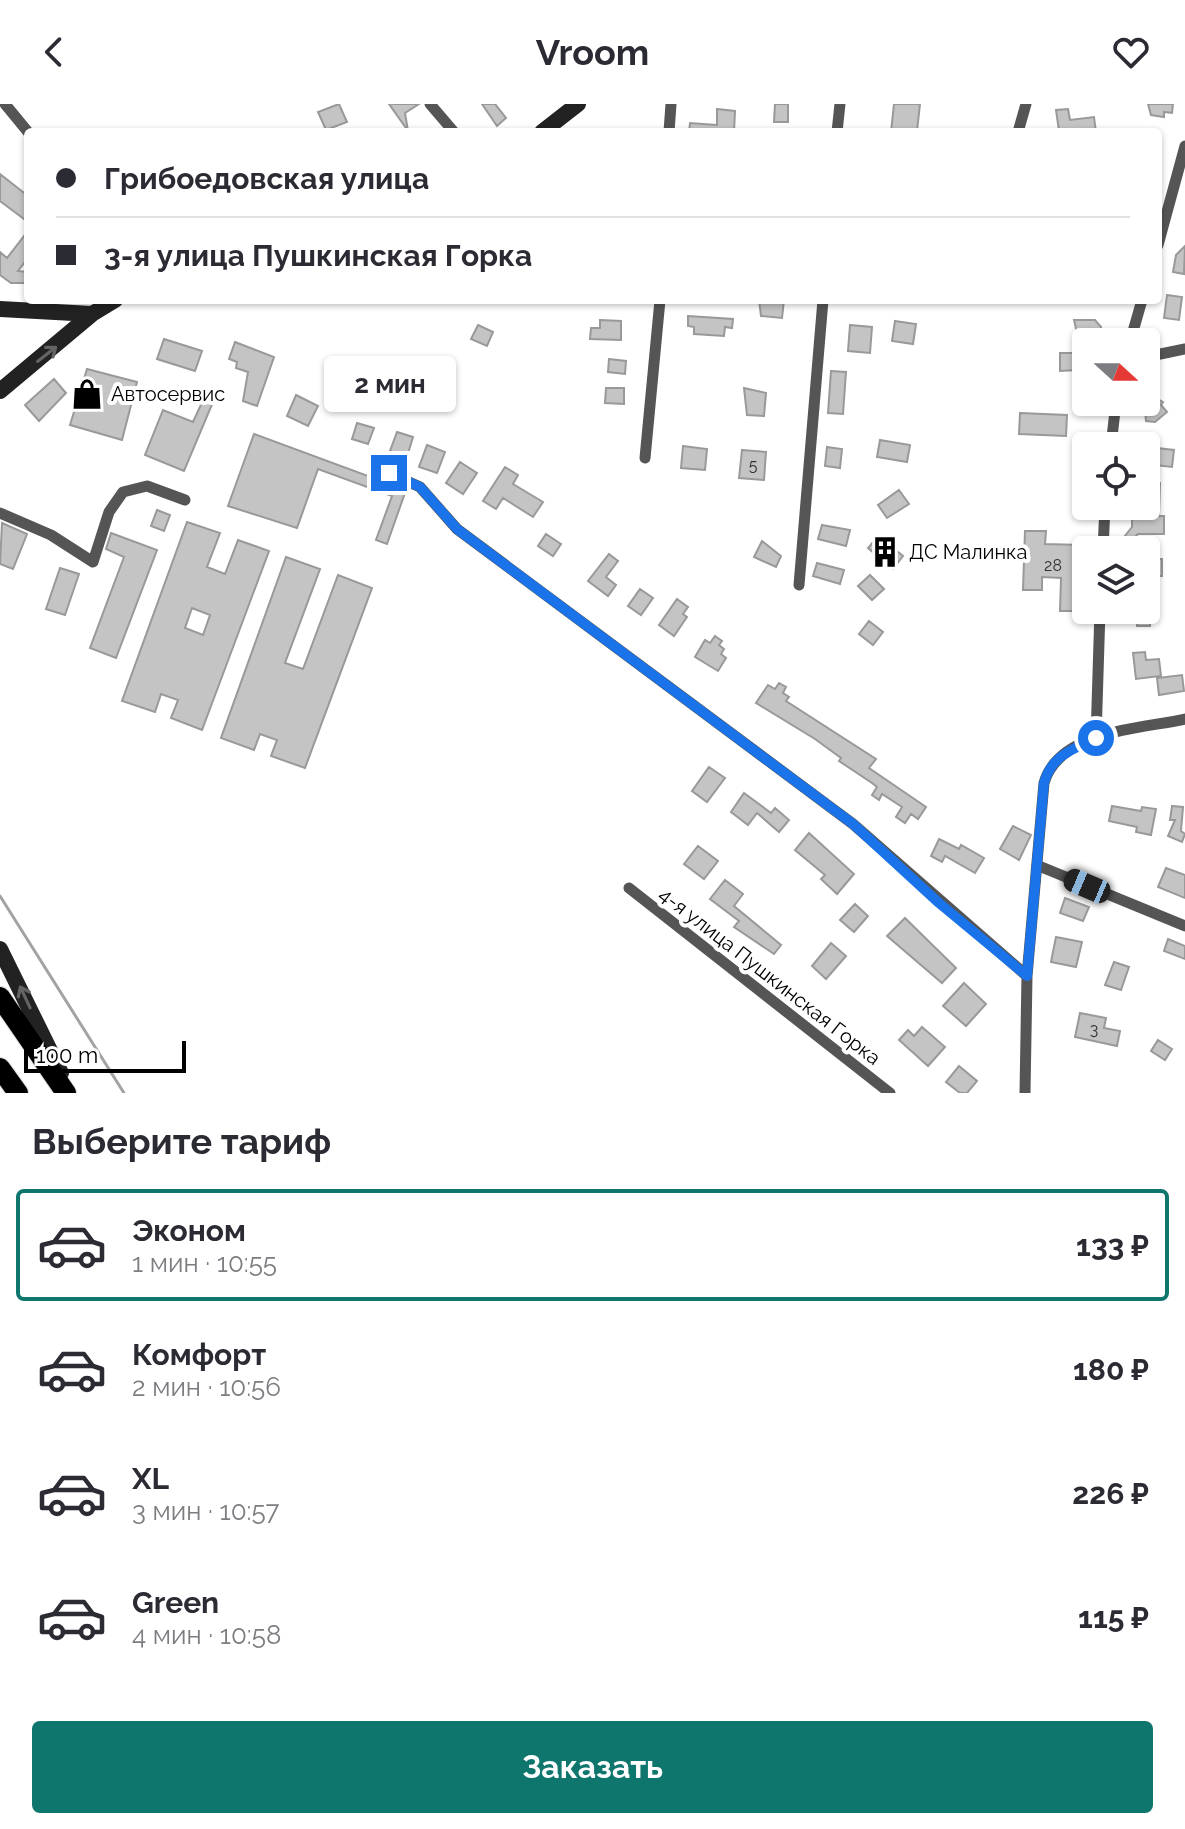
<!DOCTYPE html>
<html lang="ru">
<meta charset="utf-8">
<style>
:root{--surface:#fff;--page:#f7f7f7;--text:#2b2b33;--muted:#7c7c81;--line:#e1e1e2;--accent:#0f766e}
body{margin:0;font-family:Raleway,sans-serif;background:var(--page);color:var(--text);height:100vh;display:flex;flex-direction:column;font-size:30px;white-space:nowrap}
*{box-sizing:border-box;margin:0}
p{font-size:26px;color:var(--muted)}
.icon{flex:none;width:44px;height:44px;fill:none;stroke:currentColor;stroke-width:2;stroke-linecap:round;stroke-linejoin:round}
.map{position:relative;height:989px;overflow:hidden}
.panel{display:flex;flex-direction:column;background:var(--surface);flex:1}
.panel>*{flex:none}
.banner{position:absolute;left:24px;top:24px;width:1138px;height:176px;border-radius:8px;box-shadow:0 2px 6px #0004;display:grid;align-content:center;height:176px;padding:0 32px;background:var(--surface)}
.needle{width:52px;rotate:111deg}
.tools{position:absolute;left:1072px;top:224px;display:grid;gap:16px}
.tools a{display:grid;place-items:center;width:88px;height:88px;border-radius:8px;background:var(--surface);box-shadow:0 2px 6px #0004;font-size:40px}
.scale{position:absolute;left:24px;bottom:20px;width:162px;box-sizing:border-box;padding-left:8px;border:4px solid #000;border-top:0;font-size:22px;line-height:28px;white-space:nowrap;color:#000;-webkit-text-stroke:6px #fff;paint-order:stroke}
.end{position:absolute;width:36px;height:36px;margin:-18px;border:10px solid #1a73e8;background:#fff;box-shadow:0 0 0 4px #fff}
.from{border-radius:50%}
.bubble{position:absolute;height:56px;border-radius:8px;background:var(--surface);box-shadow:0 2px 6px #0004;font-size:26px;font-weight:700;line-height:56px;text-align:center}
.car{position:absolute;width:24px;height:48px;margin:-24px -12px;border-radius:10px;box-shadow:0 0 6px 2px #0007;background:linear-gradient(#222 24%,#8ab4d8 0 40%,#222 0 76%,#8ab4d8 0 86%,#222 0)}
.banner b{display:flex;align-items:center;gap:28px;height:76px;font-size:30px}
.banner b+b{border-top:2px solid var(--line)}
.banner i{width:20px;height:20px;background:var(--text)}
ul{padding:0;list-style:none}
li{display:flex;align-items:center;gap:24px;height:112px;margin:0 16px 12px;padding:0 16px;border:4px solid transparent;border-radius:8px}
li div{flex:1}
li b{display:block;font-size:30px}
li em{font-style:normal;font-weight:700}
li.active{border-color:var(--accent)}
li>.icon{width:72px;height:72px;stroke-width:1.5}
h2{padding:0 32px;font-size:36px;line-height:96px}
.cta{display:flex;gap:16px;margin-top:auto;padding:16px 32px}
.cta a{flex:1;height:92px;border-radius:8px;background:var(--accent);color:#fff;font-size:32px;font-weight:700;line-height:92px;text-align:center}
header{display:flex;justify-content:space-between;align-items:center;height:104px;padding:0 32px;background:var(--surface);font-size:36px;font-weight:700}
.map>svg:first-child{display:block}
</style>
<header><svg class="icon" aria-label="back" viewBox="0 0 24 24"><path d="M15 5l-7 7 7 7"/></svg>Vroom<svg class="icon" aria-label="heart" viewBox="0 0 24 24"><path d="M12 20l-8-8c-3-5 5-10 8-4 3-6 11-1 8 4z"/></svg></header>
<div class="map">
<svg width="1185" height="989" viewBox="0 0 1185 989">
<rect width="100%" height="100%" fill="#fff"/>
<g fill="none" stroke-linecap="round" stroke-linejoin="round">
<!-- stream -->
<path stroke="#a3a3a3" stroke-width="3" d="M0,792L124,989"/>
</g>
<!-- building -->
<path fill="#c4c4c4" stroke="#999" stroke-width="2" fill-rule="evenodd" d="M339,0L347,18L326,26L318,8Z
M389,0H419L405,9L408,27Z
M482,0H495L506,14L497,22Z
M775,0H788V18H774Z
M894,0H920L917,27L891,28Z
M1148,0H1173L1172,9L1164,8V13L1151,11Z
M717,5L735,7L734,28H689L690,19L717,21Z
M1068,5L1070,16L1094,13L1096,28L1059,27L1056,6Z
M0,70L28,92V118L0,97Z
M28,127V154L18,167L28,168V179H11L0,171V148L7,154Z
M1185,142L1184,170L1173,168L1176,151Z
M1167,191L1182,193L1179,216L1164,214Z
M759,196H784L782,214L761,212Z
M688,212L733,215L732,224L725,223L724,232L694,230V223L688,222Z
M600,216L621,217V236L590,235L591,224H600Z
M1074,216H1095L1101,223L1102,238H1079Z
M895,217L916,220L913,240L892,237Z
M478,221L493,228L487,242L471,235Z
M850,221L872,223L870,249L848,247Z
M164,235L202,247L195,267L157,255Z
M235,238L274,253L257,302L243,297L248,268L236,264L237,258L229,255Z
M1060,249H1077L1078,266L1060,267Z
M609,255L626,257L625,270L608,268Z
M87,265L137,278L122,336L70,321Z
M831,267L846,268L843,310L828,309Z
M1146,272L1156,273L1154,293L1163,298L1161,301L1167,308L1155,318L1146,317L1145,306L1134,309L1131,298H1146Z
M54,275L66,289L39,317L25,301Z
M606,284H624V300L605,299Z
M744,284L766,289L764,312L747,311Z
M296,291L318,302L308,322L287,312Z
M204,294L213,298L184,367L145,351L163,306L193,318Z
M1020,309L1067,311L1066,332L1019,330Z
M357,319L374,324L368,340L352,335Z
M397,328L413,333L407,353L390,347Z
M254,330L406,386L387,440L376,436L392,392L318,365L297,424L228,402Z
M880,336L910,341L907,358L877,353Z
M427,341L445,348L437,369L419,363Z
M683,342L707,345L705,366L681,364Z
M827,343L842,345L840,364L825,362Z
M1148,343L1174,346L1172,363L1146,360Z
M742,346L766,348L764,376L739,374Z
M460,358L477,369L463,390L446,379Z
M505,363L518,371L513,380L543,398L533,413L503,394L496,405L483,397Z
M1148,378L1160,379L1159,412H1164V430H1138L1121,446L1117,442L1132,423V408H1146Z
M899,386L909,400L887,414L878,401Z
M157,406L170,411L164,427L151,422Z
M187,418L220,429L207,463L225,470L238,436L269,447L202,626L171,614L178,596L161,590L155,608L122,597ZM192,504L210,511L203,531L185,524Z
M2,419L27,430L13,465L0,460Z
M822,421L850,426L846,442L818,435Z
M1025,427H1046L1045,440L1082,441L1080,507H1060L1061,474L1042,473V486H1023Z
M111,429L157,446L116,554L90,544L124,453L106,445Z
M546,430L561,440L553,452L538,442Z
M878,432L903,452L893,465L868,444Z
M762,437L781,452L776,463L754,453Z
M609,450L618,457L606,473L616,481L608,492L588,477Z
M286,453L320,465L285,559L303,565L338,471L372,484L305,664L271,652L277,636L260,630L254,646L221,634Z
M1146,455H1162V472H1146Z
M817,459L844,466L840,480L813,472Z
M60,464L79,470L65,511L46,505Z
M870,471L884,485L872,496L858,482Z
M640,485L653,494L641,511L628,502Z
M677,495L688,503L683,510L687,513L674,532L659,521Z
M1138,506H1151L1150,522H1137Z
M869,517L883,528L873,541L859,530Z
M715,532L722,537L719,541L724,545L721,550L726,554L718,567L695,553L705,536L710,539Z
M1145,548L1146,556L1159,555L1161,572L1136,575L1133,549Z
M1182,571L1184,587L1159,591L1157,574Z
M779,579L786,583L783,589L789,593L786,597L876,655L869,664L926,703L918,715L911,710L905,719L896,713L902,703L882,690L879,696L872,691L877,683L872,679L839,657L841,654L815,635L756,599L768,581L775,585Z
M709,663L725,674L707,698L692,687Z
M744,689L771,709L775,704L789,716L779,728L757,709L748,721L731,708Z
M1112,702L1141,707L1142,703L1156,705L1151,731L1136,728L1137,723L1109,717Z
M1172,702L1183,703L1181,727L1185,730L1182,738L1168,732L1175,716H1170Z
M1013,722L1031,731L1019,756L1000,745Z
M809,729L854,770L837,790L821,775L825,771L795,746Z
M939,735L959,745L961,741L984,754L975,769L945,752L942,758L931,752Z
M698,742L718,757L704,775L684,760Z
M1166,764L1185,771V794L1158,783Z
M725,776L743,790L734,802L781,841L774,850L734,823L739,817L710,795Z
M1065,794L1089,803L1083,817L1060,809Z
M855,800L868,812L854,828L840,816Z
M905,814L956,864L942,879L887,832Z
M1056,833L1082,838L1076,863L1051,858Z
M1168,835L1185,842V855L1164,847Z
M831,839L846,852L826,875L812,862Z
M1114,858L1129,863L1121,886L1105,881Z
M964,879L986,900L966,922L943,902Z
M1080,909L1106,914L1104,924L1120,927L1117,942L1075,933Z
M922,923L945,943L928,962L899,936L908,926L914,932Z
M1158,936L1172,945L1165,956L1151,947Z
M959,962L977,977L967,989H960L946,978Z"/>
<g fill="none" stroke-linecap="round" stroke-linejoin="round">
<defs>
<path id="highway" d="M0,893L66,989
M0,964L18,989"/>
</defs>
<!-- highway casing -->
<use href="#highway" stroke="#dbdbdb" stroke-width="22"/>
<!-- street -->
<path stroke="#555" stroke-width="11" d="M5,0L28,28
M430,0L454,28
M669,28L671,0
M837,28L840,0
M1018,28L1026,0
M1158,141L1185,42
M1130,238L1142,196
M1146,253L1185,245
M1111,342L1116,298
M645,354L660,196
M389,369L420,383L457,425L853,720L1027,872
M0,409L51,431L93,458L109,408L123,388L147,382L185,396
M1103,446L1105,402
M799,481L823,196
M1096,634L1100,506
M1039,762L1185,822
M629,784L890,989
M1025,989L1027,872L1044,679C1059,627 1140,625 1185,615"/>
<!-- secondary -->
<path stroke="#222" stroke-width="16" d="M542,28L578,0
M0,205L92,210
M0,287L92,210L115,196
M0,845L61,969"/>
<!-- highway -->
<use href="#highway" stroke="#000" stroke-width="20"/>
</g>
<!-- one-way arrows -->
<defs><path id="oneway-shaft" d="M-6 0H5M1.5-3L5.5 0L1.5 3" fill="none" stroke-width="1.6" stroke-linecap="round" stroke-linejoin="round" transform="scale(2)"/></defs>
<g stroke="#646464">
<use href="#oneway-shaft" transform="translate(47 250) rotate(-38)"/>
<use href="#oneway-shaft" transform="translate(25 893) rotate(-115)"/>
</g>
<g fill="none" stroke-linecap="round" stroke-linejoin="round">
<!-- route -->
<path stroke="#1a73e8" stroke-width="10" d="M389,369L420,383L457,425L853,720L939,799L1027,872L1044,679C1052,651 1072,646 1096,634"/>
</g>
<!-- icons -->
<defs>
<symbol id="shop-bare" viewBox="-9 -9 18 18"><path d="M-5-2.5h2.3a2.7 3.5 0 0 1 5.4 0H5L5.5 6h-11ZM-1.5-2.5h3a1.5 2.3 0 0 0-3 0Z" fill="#000" stroke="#fff" stroke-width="2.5" paint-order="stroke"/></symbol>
<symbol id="building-bare" viewBox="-9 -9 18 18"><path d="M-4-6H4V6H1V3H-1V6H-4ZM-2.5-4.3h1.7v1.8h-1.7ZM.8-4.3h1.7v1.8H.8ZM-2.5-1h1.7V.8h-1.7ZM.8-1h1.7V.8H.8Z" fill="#000" stroke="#fff" stroke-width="2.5" paint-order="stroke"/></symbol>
</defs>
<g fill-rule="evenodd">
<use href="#shop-bare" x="65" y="268" width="44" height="44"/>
<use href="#building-bare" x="863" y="426" width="44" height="44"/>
</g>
<g text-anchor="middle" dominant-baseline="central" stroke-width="8" stroke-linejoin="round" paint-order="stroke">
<!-- number labels -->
<g font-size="16" fill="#313131">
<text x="753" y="361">5</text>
<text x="1053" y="461">28</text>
<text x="1094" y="925">3</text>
</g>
<!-- poi labels -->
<g font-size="20" fill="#000" stroke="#fff" text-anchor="start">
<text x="111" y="290">Автосервис</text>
<text x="909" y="448">ДС Малинка</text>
</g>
<!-- street labels -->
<g font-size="20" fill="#000" stroke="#fff">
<text transform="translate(770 872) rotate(38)">4-я улица Пушкинская Горка</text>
</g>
</g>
</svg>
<div class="tools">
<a><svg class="needle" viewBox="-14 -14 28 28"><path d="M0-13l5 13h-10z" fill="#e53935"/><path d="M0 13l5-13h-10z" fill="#7c7c81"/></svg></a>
<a><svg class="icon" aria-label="locate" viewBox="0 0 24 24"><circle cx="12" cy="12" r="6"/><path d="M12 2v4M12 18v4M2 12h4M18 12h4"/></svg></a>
<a><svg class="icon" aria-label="layers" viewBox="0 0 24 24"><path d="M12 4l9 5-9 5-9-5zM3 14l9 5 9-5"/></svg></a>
</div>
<div class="scale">100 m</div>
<i class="end from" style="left:1096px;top:634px"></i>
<i class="end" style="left:389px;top:369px"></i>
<div class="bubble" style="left:324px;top:252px;width:132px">2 мин</div>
<i class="car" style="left:1087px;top:782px;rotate:293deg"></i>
<div class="banner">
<b><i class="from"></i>Грибоедовская улица</b>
<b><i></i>3-я улица Пушкинская Горка</b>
</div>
</div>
<section class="panel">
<h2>Выберите тариф</h2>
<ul>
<li class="active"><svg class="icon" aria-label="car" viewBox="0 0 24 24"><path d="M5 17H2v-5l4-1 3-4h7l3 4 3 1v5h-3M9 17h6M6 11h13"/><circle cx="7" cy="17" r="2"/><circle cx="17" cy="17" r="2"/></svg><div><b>Эконом</b><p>1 мин · 10:55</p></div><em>133 ₽</em></li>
<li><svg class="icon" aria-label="car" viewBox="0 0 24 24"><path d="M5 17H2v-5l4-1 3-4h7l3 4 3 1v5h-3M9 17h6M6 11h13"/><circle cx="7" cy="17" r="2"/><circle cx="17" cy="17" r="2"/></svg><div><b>Комфорт</b><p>2 мин · 10:56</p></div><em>180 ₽</em></li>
<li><svg class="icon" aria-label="car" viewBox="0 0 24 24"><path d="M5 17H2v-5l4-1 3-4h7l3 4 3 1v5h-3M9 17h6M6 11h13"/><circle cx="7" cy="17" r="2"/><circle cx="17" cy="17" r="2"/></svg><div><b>XL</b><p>3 мин · 10:57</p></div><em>226 ₽</em></li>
<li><svg class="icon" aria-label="car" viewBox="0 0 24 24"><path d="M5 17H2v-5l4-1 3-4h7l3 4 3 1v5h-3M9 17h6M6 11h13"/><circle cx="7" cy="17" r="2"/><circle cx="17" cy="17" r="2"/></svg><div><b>Green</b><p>4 мин · 10:58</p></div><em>115 ₽</em></li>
</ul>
<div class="cta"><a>Заказать</a></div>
</section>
